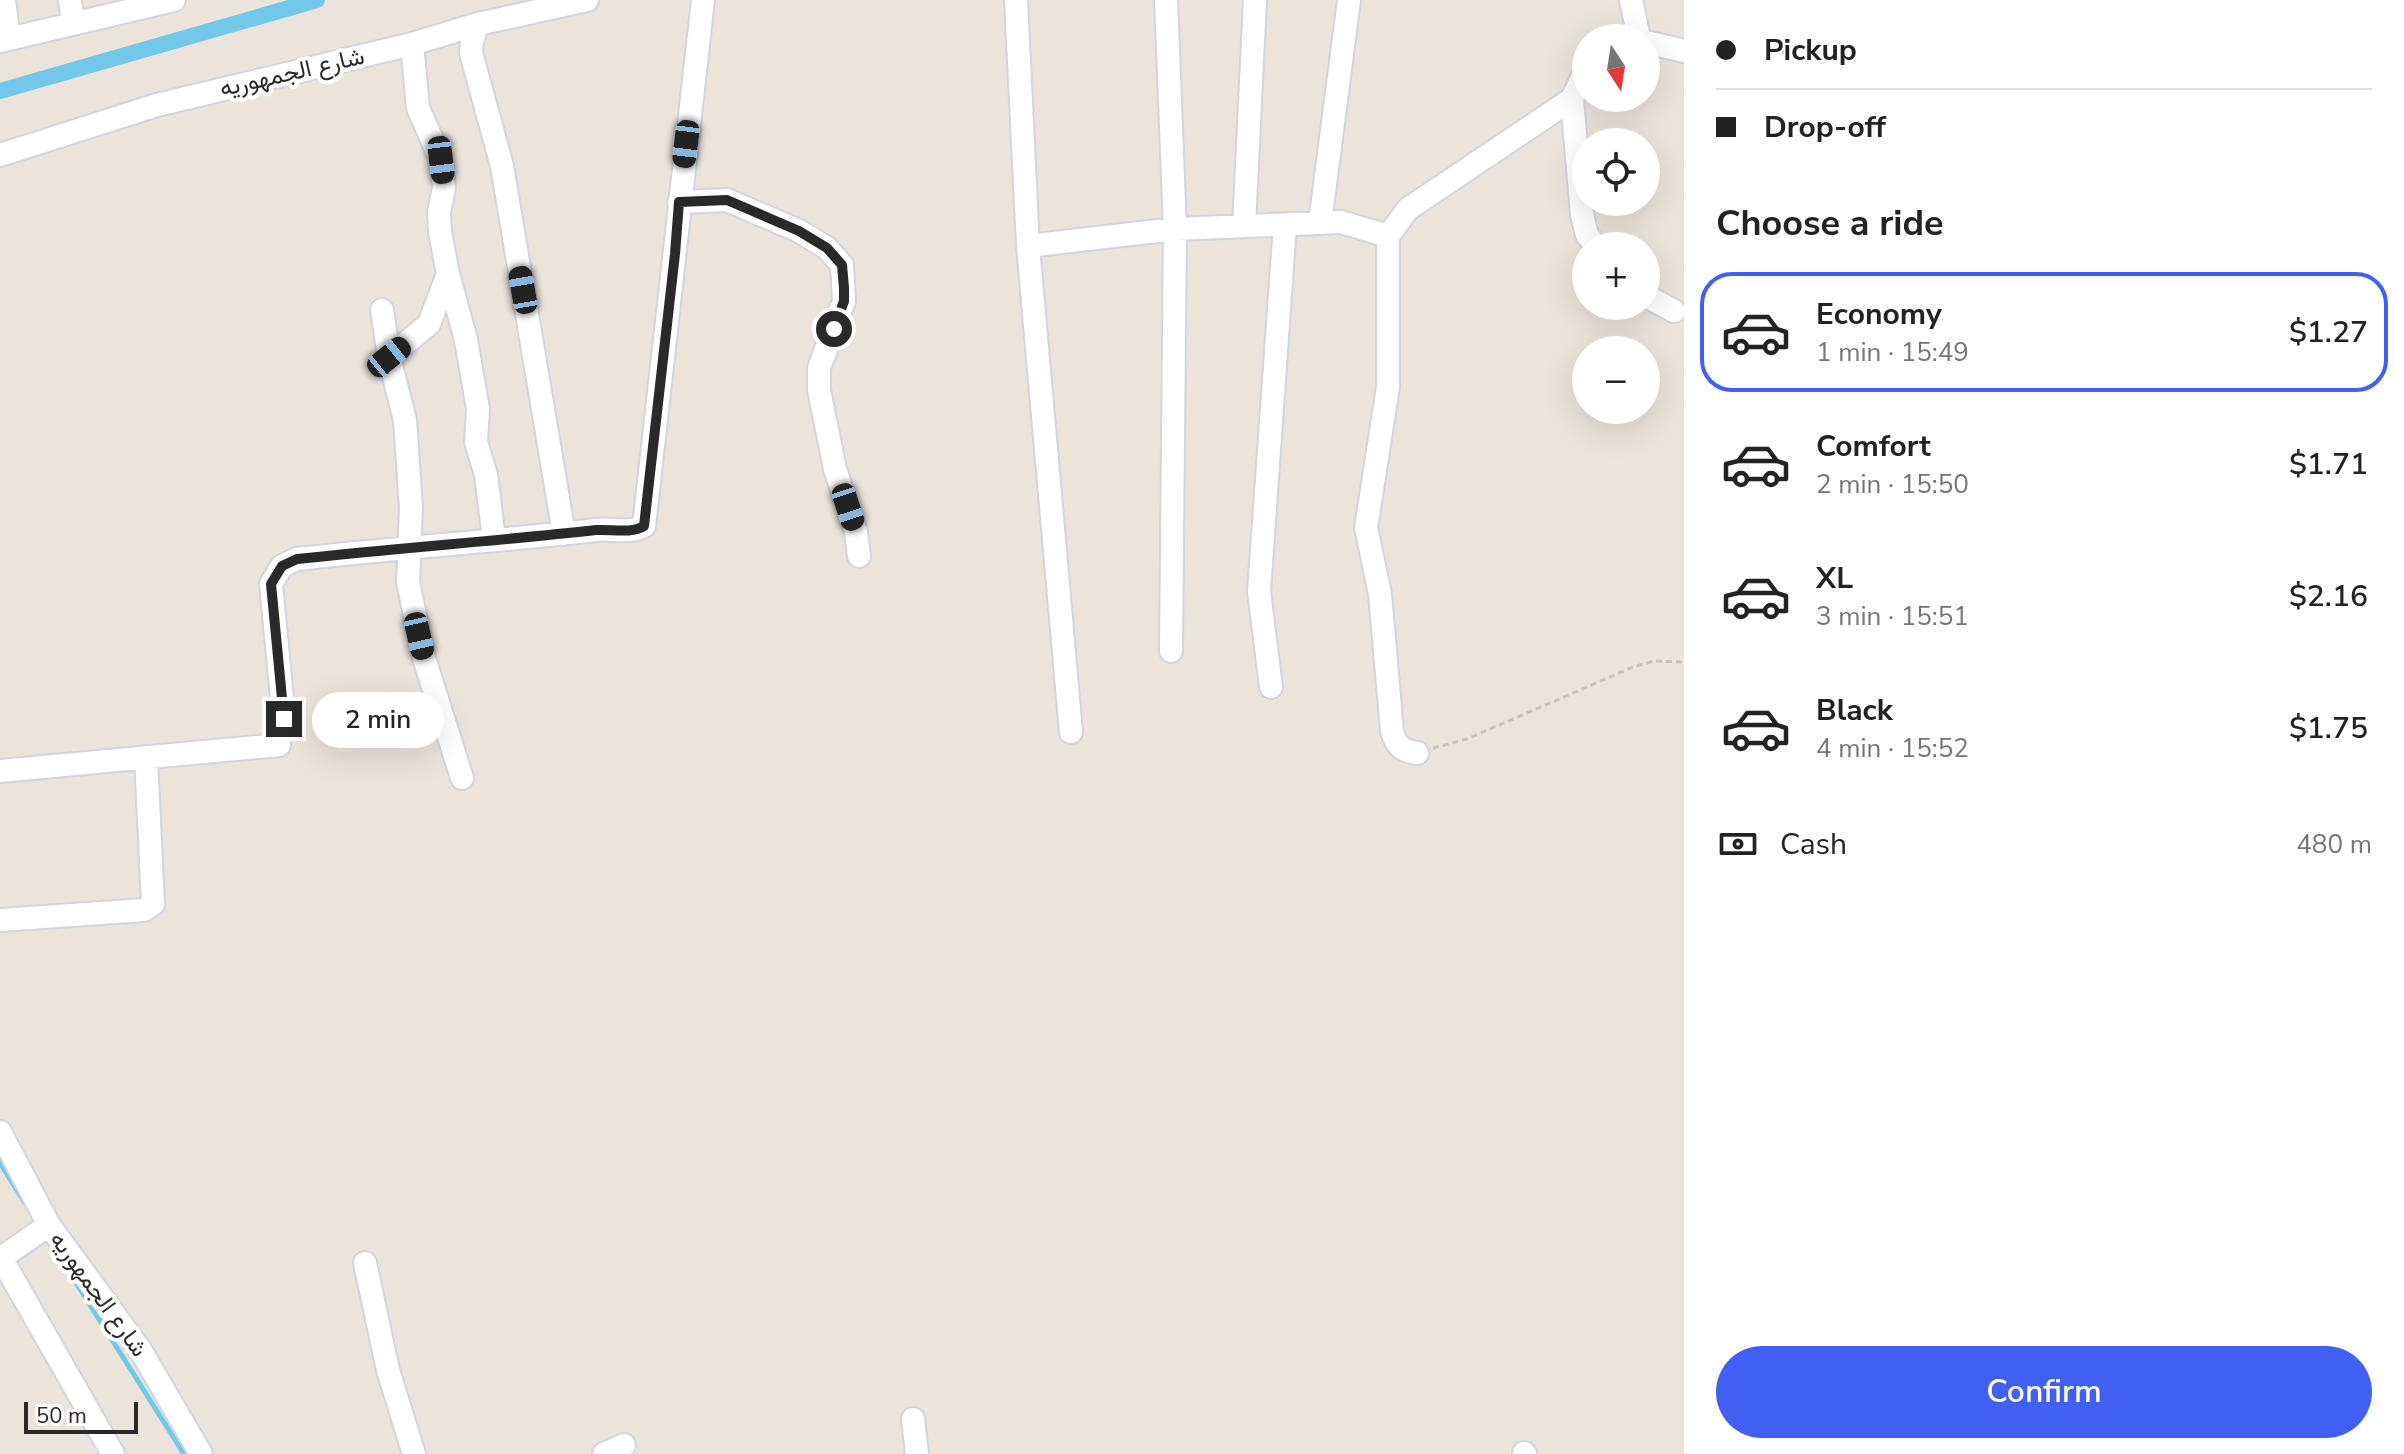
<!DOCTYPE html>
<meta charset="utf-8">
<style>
:root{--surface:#fff;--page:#f6f6f6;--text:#222;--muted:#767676;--line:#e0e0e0;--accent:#415ff3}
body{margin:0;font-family:"Nunito Sans",Vazirmatn,sans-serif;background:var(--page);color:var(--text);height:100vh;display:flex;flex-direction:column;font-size:30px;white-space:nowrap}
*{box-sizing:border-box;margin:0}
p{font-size:26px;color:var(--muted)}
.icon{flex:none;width:44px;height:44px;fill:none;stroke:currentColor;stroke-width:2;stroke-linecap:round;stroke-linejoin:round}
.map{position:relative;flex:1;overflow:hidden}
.details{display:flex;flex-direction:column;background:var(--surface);width:720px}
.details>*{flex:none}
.top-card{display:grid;align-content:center;height:176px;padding:0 32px;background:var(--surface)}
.needle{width:52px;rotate:168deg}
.controls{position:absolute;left:1572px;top:24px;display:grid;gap:16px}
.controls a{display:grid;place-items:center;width:88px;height:88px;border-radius:50%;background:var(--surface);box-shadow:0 8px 32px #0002;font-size:40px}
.scale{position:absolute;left:24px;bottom:20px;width:114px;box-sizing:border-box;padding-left:8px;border:4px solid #292929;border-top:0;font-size:22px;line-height:28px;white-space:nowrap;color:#292929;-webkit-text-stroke:6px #fff;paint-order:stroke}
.end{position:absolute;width:36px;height:36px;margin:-18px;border:10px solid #292929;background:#fff;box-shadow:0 0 0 4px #fff}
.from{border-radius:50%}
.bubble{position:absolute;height:56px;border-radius:28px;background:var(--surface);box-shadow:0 8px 32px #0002;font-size:26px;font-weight:600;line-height:56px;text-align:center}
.car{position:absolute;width:24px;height:48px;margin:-24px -12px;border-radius:10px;box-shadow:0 0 6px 2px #0007;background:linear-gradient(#222 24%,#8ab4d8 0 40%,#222 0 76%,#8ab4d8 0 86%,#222 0)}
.top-card b{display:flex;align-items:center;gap:28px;height:76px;font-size:30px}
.top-card b+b{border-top:2px solid var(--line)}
.top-card i{width:20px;height:20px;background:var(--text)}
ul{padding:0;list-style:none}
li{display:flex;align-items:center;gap:24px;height:120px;margin:0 16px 12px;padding:0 16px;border:4px solid transparent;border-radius:32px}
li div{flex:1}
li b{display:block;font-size:30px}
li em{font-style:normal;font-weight:600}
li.active{border-color:var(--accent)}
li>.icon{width:72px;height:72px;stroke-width:1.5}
h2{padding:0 32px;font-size:36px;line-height:96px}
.pay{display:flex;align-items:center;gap:20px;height:88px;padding:0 32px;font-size:30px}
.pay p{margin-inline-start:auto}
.primary-button{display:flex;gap:16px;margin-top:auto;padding:16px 32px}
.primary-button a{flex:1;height:92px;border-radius:48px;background:var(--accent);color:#fff;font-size:32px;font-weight:600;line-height:92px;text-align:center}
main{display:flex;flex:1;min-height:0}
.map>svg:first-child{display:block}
</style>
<main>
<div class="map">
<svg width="1684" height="1454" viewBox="0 0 1684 1454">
<rect width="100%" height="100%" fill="#ebe4db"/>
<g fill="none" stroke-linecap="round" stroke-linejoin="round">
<!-- stream -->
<path stroke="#72c8ea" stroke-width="5" d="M0,1163L25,1203
M63,1262L184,1454"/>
<!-- canal -->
<path stroke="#72c8ea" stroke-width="16" d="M0,91L317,0"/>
<defs>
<path id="minor" d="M4,0L9,39
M70,0L73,24
M1016,0L1028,246L1071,732
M1166,0L1175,229L1171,651
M1631,0L1639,38
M478,24L472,41L471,53L502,166L564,534
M0,41L174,0
M1646,42L1684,51
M412,44L418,108L441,160L444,188L439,212L440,232L448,274L466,340L478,409L476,442L486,475L494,539
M1586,70L1572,99L1582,215L1587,235L1596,246
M0,155L157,105L412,44L478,24L587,0
M679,202L727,200L799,231L827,248L842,265L844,301L819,368V390L835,469L856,532L859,556
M1320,223L1349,0
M1244,226L1255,0
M1028,246L1175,229L1341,222L1388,236
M1646,296L1674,311
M382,310L389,357L405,420L411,508L408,582L424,658L462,778
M389,357L429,324L448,274
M1271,687L1259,591L1285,225
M284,719L271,584L282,566L297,559C397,548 497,541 596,530C611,528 631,534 644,526L703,0
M1417,753C1402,751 1396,746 1392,731L1380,594L1366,528L1388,387V236L1408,209L1572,99
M0,771L279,745
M0,920L144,910L153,904L146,757
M0,1132L49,1225L141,1351L201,1454
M0,1256L113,1454
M1,1258L49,1225
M365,1263L388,1370L414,1454
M913,1419L917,1454
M1524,1453L1525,1454
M604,1454L624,1445"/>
</defs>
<!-- minor casing -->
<use href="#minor" stroke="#d1d4e2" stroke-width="26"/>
<!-- path -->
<path stroke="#c3c3c3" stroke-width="3" stroke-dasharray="6 4" stroke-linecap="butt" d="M1433,748L1467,739L1633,667L1654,661L1684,662"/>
<!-- minor -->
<use href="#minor" stroke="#fff" stroke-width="22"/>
</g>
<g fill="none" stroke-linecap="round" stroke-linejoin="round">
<!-- route -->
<path stroke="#292929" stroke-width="10" d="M284,719L271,584L282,566L297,559C397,548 497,541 596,530C611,529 631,534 644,526L675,254L679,202L727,200L799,231L827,248L842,265L844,288V301L834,329"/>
</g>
<g text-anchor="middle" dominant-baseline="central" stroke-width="8" stroke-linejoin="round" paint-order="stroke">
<!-- street labels -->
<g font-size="24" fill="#292929" stroke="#fff">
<text transform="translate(292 72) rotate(-13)">شارع الجمهوريه</text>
<text transform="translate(99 1294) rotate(54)">شارع الجمهوريه</text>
</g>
</g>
</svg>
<div class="controls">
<a><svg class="needle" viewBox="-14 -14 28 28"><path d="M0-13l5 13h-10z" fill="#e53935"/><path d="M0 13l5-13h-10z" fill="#767676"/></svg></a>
<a><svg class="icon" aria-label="locate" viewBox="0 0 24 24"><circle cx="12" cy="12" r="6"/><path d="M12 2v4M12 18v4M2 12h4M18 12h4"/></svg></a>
<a>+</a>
<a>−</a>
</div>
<div class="scale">50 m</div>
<i class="end from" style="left:834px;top:329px"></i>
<i class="end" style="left:284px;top:719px"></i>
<div class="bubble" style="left:312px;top:692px;width:132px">2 min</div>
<i class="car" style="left:686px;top:144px;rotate:187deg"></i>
<i class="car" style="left:441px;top:160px;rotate:173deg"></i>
<i class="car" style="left:523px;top:290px;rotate:350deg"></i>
<i class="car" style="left:389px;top:357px;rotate:51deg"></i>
<i class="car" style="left:848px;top:507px;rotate:162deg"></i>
<i class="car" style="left:419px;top:636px;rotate:167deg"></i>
</div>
<section class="details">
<div class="top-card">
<b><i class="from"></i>Pickup</b>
<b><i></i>Drop-off</b>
</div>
<h2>Choose a ride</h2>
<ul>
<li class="active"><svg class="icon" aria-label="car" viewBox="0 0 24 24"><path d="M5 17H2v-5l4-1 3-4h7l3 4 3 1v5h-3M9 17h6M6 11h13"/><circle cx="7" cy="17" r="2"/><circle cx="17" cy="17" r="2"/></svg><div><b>Economy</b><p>1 min · 15:49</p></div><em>$1.27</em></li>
<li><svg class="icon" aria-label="car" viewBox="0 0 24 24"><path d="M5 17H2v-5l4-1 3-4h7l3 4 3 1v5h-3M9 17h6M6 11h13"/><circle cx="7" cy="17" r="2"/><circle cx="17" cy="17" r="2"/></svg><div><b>Comfort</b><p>2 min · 15:50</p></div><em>$1.71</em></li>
<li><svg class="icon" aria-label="car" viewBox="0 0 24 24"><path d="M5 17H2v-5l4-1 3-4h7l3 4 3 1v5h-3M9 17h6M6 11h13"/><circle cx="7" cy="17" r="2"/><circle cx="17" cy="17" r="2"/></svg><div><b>XL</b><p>3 min · 15:51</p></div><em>$2.16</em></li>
<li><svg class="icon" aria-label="car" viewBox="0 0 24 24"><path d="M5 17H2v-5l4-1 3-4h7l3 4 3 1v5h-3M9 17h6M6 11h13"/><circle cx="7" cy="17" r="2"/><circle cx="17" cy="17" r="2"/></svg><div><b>Black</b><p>4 min · 15:52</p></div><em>$1.75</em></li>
</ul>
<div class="pay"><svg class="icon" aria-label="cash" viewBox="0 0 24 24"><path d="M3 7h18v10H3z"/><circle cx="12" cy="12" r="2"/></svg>Cash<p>480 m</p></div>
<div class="primary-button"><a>Confirm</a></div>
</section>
</main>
